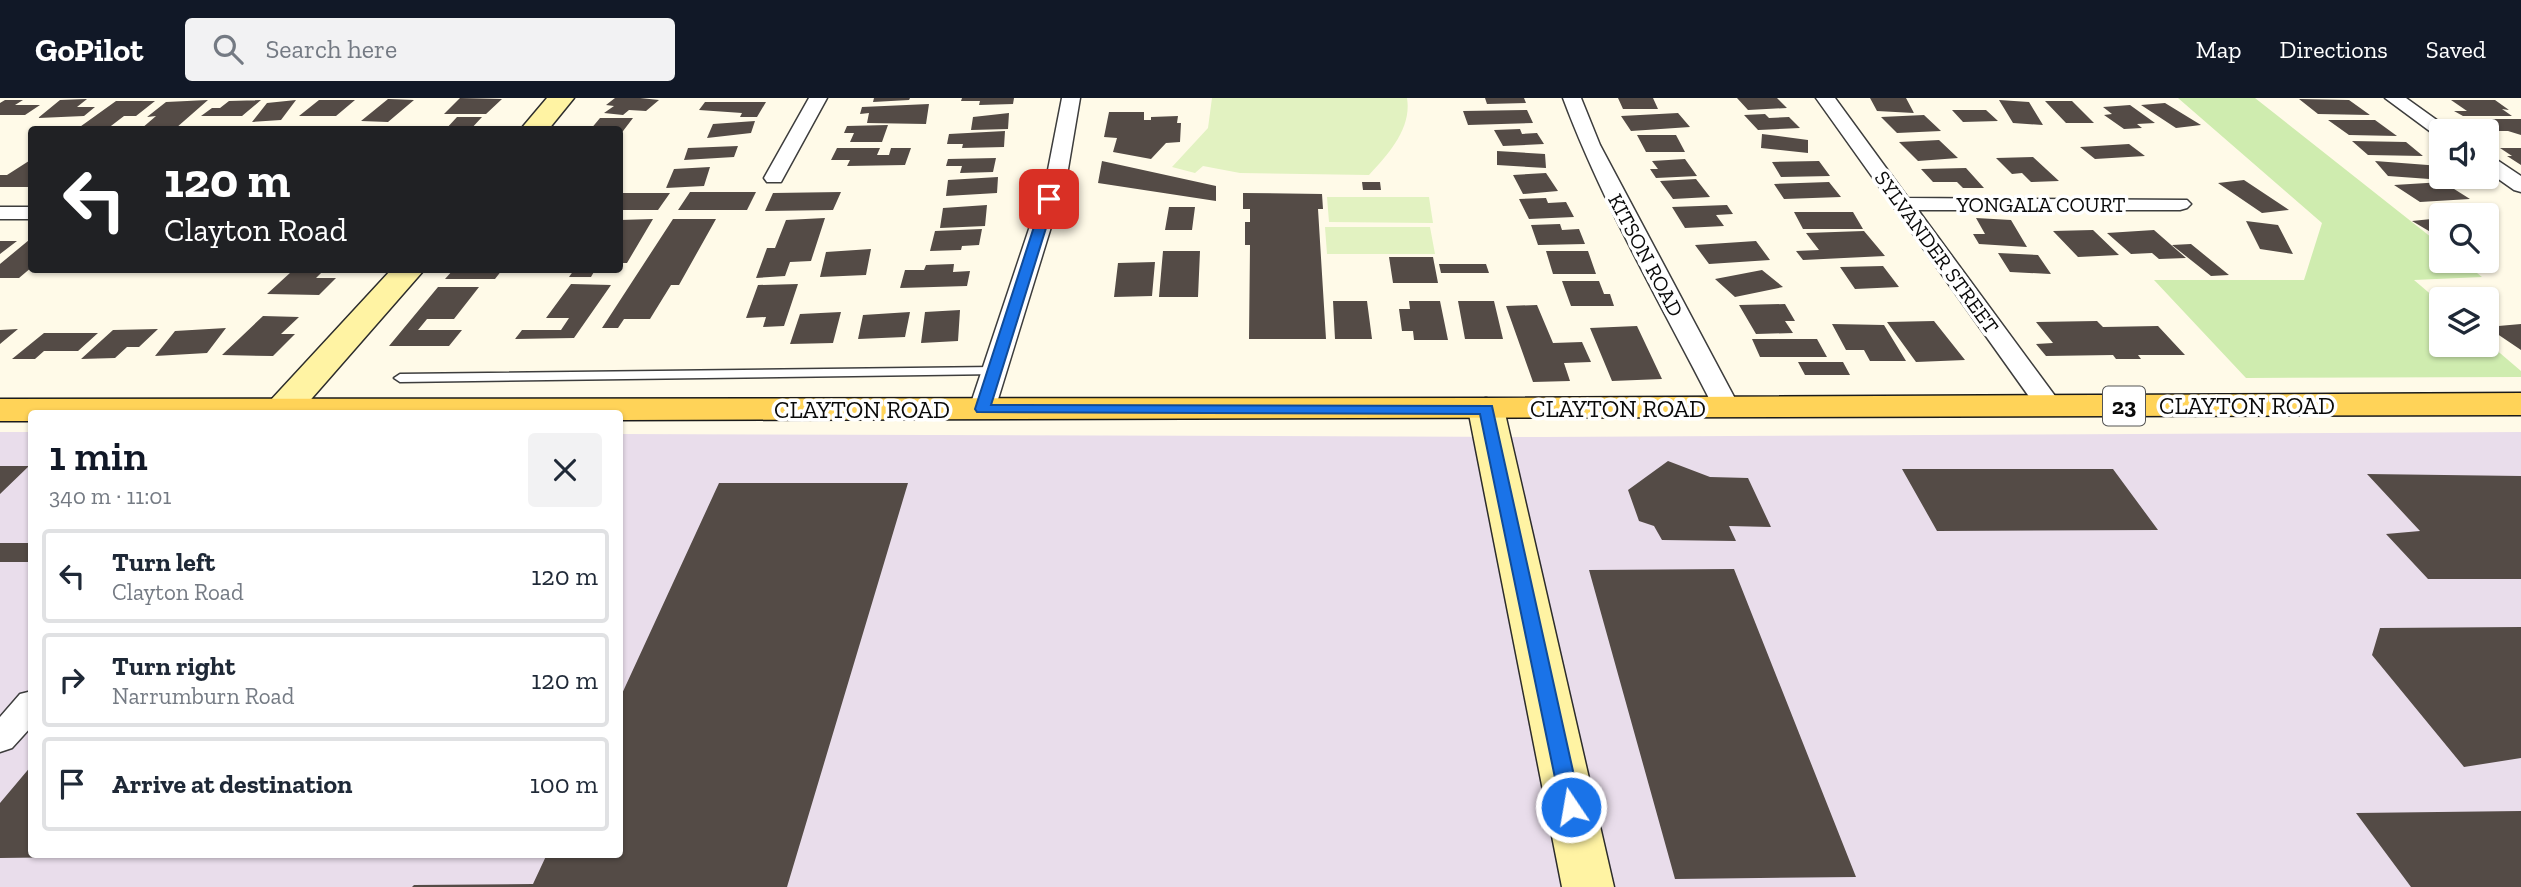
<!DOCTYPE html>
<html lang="en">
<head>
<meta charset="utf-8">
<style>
	:root { --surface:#fff; --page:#f2f2f3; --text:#1f2937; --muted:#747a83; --line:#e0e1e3; --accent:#111827 }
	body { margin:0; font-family:"Zilla Slab",serif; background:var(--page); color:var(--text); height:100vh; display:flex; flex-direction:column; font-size:26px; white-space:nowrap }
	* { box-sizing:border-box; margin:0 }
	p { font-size:23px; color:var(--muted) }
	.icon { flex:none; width:38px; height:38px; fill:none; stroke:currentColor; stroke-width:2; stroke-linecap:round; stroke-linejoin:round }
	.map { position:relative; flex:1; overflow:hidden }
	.sheet { position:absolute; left:28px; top:312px; width:595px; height:448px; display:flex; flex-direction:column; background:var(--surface); border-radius:7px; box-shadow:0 2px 5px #0004 }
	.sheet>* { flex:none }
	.banner { position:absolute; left:28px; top:28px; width:595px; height:147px; border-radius:7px; box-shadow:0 2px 5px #0004; background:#202124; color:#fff; overflow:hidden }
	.fabs { position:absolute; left:2429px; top:21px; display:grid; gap:14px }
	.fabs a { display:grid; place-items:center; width:70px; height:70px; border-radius:7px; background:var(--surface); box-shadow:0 2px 5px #0004; font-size:35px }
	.pin { position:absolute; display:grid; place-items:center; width:60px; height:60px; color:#fff; margin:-30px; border-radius:14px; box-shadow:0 4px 10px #0006 }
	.me { position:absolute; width:77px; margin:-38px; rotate:348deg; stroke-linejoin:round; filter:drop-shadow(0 0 5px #0008) }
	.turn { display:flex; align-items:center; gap:24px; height:147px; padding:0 21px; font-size:32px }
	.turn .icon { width:91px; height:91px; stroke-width:2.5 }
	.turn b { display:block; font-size:49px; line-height:60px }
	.round { display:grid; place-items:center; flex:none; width:74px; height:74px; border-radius:7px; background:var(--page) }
	.summary { display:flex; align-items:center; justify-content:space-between; height:119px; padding:0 21px }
	h1 { font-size:42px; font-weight:600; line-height:52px; color:var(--accent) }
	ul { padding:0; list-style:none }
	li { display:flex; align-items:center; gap:21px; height:94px; margin:0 14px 10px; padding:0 7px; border:4px solid var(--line); border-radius:7px }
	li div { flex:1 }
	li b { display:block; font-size:26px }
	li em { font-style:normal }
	header { display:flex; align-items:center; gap:42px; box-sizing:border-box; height:98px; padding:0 35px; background:var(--accent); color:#fff }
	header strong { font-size:33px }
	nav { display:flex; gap:38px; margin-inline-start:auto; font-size:24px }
	.search { width:490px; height:63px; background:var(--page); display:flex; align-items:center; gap:18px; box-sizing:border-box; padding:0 24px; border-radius:7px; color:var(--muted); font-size:26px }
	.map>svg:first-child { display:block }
	.industrial { fill:#e9ddeb }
	.green { fill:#cfecaf }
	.pitch { fill:#e2f2c1 }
	.building { fill:#544b46 }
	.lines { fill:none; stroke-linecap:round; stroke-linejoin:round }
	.lane-casing { stroke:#3d3d3d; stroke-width:3 }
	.street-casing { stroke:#3d3d3d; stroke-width:3 }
	.secondary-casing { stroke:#2c2c2c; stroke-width:3 }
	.primary-casing { stroke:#1b1b1b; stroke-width:3 }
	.lane { fill:#fff; fill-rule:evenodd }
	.street { fill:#fff; fill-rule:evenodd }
	.secondary { fill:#fff3a3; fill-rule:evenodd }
	.primary { fill:#ffd358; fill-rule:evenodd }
	.route { fill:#1a73e8; stroke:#114b97; stroke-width:2 }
	.labels { text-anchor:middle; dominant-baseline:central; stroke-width:7; stroke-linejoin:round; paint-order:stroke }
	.far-street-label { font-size:21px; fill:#0a0a0a; stroke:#fff }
	.shield { fill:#fff; stroke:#545454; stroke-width:2 }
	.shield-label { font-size:23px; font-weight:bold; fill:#0a0a0a }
	.street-label { font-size:24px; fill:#0a0a0a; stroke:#fff }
</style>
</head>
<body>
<header>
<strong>GoPilot</strong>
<div class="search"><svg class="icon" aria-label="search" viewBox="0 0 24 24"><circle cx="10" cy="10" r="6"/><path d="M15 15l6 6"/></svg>Search here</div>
<nav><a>Map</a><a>Directions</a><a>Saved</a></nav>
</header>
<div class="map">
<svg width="2521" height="789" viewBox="0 0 2521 789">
	<rect width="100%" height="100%" fill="#fffae8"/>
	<path class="industrial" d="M0 334H31L32 756H620V336L1542 339 2521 334V789H0Z"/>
	<path class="green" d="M2178 0H2255L2441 147V163H2462L2482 179 2414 182 2441 205V247H2487V244L2521 273V279L2246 280 2154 182H2304L2322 125Z"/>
	<path class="pitch" d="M1212 0H1407C1412 30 1389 56 1369 77L1240 75 1203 68 1195 75 1172 69 1208 30Z
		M1327 99H1429L1433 125 1329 124Z
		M1325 129H1430L1435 156H1327Z"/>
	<path class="building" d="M460 0 502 1 486 16H444Z
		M615 0H640L659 2 646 13 629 12 623 17 604 15 614 8 606 7Z
		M874 0H910L909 2 873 4Z
		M962 0H1014L1013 6 979 7 980 3H961Z
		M1485 0H1524L1526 5 1487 6Z
		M1618 0H1653L1658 11H1623Z
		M1737 0H1777L1787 10 1748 12Z
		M1870 0H1906L1914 15 1877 13Z
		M87 1 77 9H95L84 18 38 20 60 2Z
		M388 1 414 2 388 24 361 23Z
		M2299 1 2349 2 2370 17 2318 16Z
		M5 2H23L15 7H40L25 17H0V5Z
		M208 2 176 30 141 31 156 18 147 19 166 4Z
		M261 2 242 18H201L212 10H220L229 3Z
		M296 2 281 22 252 24 267 5Z
		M319 2H355L336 18H299Z
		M1999 2 2029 4 2043 27 2013 25Z
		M2451 2H2495L2509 12 2502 11 2512 18H2463L2454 13H2467Z
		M116 3H155L136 18H124L107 31H77Z
		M2045 3H2072L2094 25H2066Z
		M705 4H766L757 19H740L742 15 699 12Z
		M2165 5 2201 27 2176 30 2141 7Z
		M929 6 926 26 867 25 869 15 860 16 862 9Z
		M2130 7 2155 25 2137 26 2142 30 2124 31 2104 17 2112 16 2103 9Z
		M1527 12 1533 25 1468 27 1463 13Z
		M1952 12H1986L1998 23 1963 24Z
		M1109 14H1144V22H1151V19L1178 18 1177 25H1181L1180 44 1166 45 1151 61 1113 54 1117 40 1104 39Z
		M1009 15 1008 31 971 32 973 19Z
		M1678 15 1690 29 1631 33 1621 18Z
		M1765 16 1769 20 1789 19 1800 30 1758 32 1744 17Z
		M1924 17 1941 33 1897 35 1881 19Z
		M457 19H482L470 32H445Z
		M600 20H633L620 37V32H590Z
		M2467 21H2521V37L2508 33H2490Z
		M2328 22H2375L2397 38 2349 37Z
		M755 23 751 35 707 40 713 26Z
		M888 27 882 44H850L854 35H844L847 28Z
		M1520 31 1522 36 1537 35 1544 46 1503 48 1494 32Z
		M1005 33 1004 49 962 50 963 46H947L949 36Z
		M1762 36 1808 42V55L1761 50Z
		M1637 37H1676L1685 54H1646Z
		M1939 42 1958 60 1918 63 1899 44Z
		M2352 43 2406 44 2423 58 2368 57Z
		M2129 46 2145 58 2095 61 2080 49Z
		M738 48 734 59 684 62 688 50Z
		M837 50H880L877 57H889L891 50H911L905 67 847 68 850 62H831Z
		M2500 50H2521V67L2507 58H2512Z
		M1497 53 1545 56 1546 70 1497 67Z
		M2033 59 2059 83 2031 84 2022 75 2012 76 1996 60Z
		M996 60 993 74 960 75 962 68H946L948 61Z
		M32 61V89H0V77H7Z
		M1685 61 1697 78 1656 80 1650 71H1658L1652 63Z
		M1102 63 1216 88V103L1098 85Z
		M1819 63 1830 78 1781 79 1772 64Z
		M2375 63 2441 68V79H2453L2457 83 2388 78Z
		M710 69 704 88 666 90 674 71Z
		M1966 70 1984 90H1963L1957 84H1933L1921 71Z
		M1546 75 1558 93 1523 96 1513 77Z
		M998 79 997 95 946 98 948 82Z
		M1696 81 1710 99 1673 101 1660 83Z
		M2244 82 2289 112 2262 115 2218 85Z
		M1362 84H1380L1381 92H1363Z
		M1829 84 1841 99 1784 101 1774 86Z
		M2443 84 2470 101 2420 104 2394 87Z
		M690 94H756L747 112H678Z
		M841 94 833 112 765 113 773 95Z
		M620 95H670L658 112H620Z
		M1243 95 1322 96 1323 111H1318L1326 241H1249L1250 147H1245V124H1250V111H1243Z
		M1546 100 1548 105 1566 104 1574 119 1529 121 1519 101Z
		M987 107 985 128 940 130 943 110Z
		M1727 107 1733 116 1716 117 1724 128 1685 130 1672 109Z
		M1169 109H1195L1192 132H1165Z
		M1794 114H1853L1863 131H1803Z
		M825 120 811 163 790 164 785 178 756 180 767 150H775L786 122Z
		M1976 120 2011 122 2027 149 1979 146 1973 136H1985Z
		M2441 120V139H2439L2412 123Z
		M653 121 627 165H620V122Z
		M673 121H716L679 187H671L650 221H624L618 230H602Z
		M2246 123 2278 127 2293 156 2260 151Z
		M1560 126 1562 132 1579 131 1585 146 1538 147 1531 127Z
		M982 131 979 147 962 148 961 152 930 153 935 133Z
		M2093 132 2119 157 2078 159 2053 133Z
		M2154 132 2186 160 2159 161 2152 155 2131 156 2107 135Z
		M1864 133 1885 158 1803 162 1796 153 1819 152 1806 135Z
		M29 142H32V169L19 180H0V166Z
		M0 143H17L0 156Z
		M1756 143 1770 162 1709 166 1695 147Z
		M2191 146 2229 177 2211 178 2172 147Z
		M871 151 866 177 820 179 826 154Z
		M1163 153H1200L1198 199H1159Z
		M1546 153H1588L1596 176H1553Z
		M1998 155 2038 157 2051 176 2010 174Z
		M1389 159H1433L1438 185H1393Z
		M1155 164 1152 198 1114 199 1118 165Z
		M954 166 953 174 970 173 967 188 900 190 905 172H924L926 167Z
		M1439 166H1486L1489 175H1441Z
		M1883 168 1899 189 1855 191 1840 169Z
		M453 172H502L495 181H445Z
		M574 172H595L591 179H569Z
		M1762 172 1783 189 1735 199 1715 181Z
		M291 174H322L316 180H336L319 197 267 196Z
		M1562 183H1599L1604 196H1610L1614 208H1571Z
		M571 186 611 187 574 240 515 241 522 232H561L569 220H546Z
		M798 186 784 228 763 229 766 219 746 220 758 187Z
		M438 189H479L454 221H427L418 232H462L449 248H389Z
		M1333 203H1367L1372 241H1335Z
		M1409 203H1440L1448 242H1414L1413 233H1402L1399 211H1410Z
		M1458 203H1494L1503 241H1465Z
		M1785 206 1795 223H1785L1793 235 1756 236 1739 207Z
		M1537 207 1553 245 1582 244 1591 264 1564 265 1570 283 1533 284 1506 208Z
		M960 212 958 243 921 245 925 214Z
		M841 214 833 245 790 246 800 216Z
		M910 214 905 239 858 241 863 217Z
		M263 218 299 219 281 236H295L273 258 222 257Z
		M1934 223 1965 262 1916 264 1887 224Z
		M2097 223 2103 229 2158 228 2185 257H2138L2141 261H2116L2113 257 2046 258 2036 246 2053 245 2036 224Z
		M1832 226 1884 227 1906 263H1870L1864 252H1846Z
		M2521 226V252L2487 229Z
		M1637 228 1662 281 1612 283 1590 230Z
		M226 230 207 255 155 258 175 233Z
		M18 231 0 246V232Z
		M158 231 139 249H127L115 260 81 261 113 232Z
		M44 235H98L78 253H44L35 261H12Z
		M1752 241H1817L1827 259H1760Z
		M1798 264H1843L1850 277H1805Z
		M1668 363 1710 379 1748 380 1771 429 1729 428 1736 443 1662 442 1654 428 1639 423 1628 392Z
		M0 368H29L0 396Z
		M1902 371H2113L2158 432 1937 433Z
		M2367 376 2521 378V481H2428L2386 436 2420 433Z
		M719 385H908L787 789H412L414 787 533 786 547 756H620V600Z
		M0 445H32V464H0Z
		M1734 471 1856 779 1675 781 1589 472Z
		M2521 529V660L2464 669 2372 557 2380 530Z
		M32 667V756H159V758L0 760V705Z
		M2521 713V789H2411L2356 715Z"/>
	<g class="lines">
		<defs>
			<path id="lane" d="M995 269 999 270 1001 273 999 276 400 284 394 280 400 276Z"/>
			<path id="street" d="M809 0H827L781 84H767L764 80Z
				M1062 0H1080L1067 77 995 311 991 317 982 319 973 317 969 311 1047 77Z
				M1563 0H1581L1600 47 1740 310 1736 316 1727 318 1718 316 1714 310C1662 208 1603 107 1563 0Z
				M1816 0H1835L1908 100 2187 102 2191 106 2187 110 2180 112H1918L2058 302 2062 308 2058 314 2049 316 2040 314Z
				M2385 0H2406L2452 33H2441V39L2435 37Z
				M2487 58 2494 60 2521 78V94L2514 92 2487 73Z
				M0 109H32V121H0Z
				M32 593V628L12 650 0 654V619L20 596Z"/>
			<path id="secondary" d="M547 0H574L548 32H520Z
				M391 172H424L299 315H266L264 312 269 304Z
				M1486 300 1499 303 1504 311 1614 789H1562L1468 311 1473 303Z"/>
			<path id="primary" d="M2521 295V317L620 322V315H32V323H0V301L1486 300Z"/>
		</defs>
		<use href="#lane" class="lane-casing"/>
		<use href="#street" class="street-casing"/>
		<use href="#secondary" class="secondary-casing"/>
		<use href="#primary" class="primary-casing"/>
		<use href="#lane" class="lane"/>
		<use href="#street" class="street"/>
		<use href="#secondary" class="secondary"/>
		<use href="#primary" class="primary"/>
	</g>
	<path class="route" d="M1049 98 1055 101 991 307 1492 308 1581 709 1578 715 1571 717 1564 715 1561 709 1480 316 977 314 975 311 1043 101Z"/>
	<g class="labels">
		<g class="far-street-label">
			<text x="2041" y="106">YONGALA COURT</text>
			<text transform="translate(1937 154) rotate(54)">SYLVANDER STREET</text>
			<text transform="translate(1646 157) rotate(62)">KITSON ROAD</text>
		</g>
		<rect class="shield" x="2103" y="288.5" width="42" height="39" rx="5"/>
		<g class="shield-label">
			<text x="2124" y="308">23</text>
		</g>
		<g class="street-label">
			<text x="2247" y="307">CLAYTON ROAD</text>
			<text x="1618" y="310">CLAYTON ROAD</text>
			<text x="862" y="311">CLAYTON ROAD</text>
		</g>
	</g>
</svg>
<div class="fabs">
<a><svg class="icon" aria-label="sound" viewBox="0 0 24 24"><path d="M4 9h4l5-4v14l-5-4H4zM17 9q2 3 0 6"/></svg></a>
<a><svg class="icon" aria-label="search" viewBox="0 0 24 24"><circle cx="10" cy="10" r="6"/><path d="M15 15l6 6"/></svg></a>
<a><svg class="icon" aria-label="layers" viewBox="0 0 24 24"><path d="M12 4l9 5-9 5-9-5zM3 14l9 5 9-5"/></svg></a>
</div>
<div class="pin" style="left:1049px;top:101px;background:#d93025"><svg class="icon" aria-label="arrive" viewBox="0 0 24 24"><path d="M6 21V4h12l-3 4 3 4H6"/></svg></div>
<svg class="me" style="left:1571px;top:709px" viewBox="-20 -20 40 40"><circle r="17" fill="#1a73e8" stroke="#fff" stroke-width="3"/><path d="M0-11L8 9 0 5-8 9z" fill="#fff"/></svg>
<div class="banner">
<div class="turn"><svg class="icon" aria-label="left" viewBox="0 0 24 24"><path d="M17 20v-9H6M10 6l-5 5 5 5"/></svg><div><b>120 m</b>Clayton Road</div></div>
</div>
<section class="sheet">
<div class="summary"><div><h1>1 min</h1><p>340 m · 11:01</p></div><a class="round"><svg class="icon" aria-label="close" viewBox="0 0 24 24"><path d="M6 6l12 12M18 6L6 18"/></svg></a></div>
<ul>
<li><svg class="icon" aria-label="left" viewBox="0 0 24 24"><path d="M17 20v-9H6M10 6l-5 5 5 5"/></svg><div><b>Turn left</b><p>Clayton Road</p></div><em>120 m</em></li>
<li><svg class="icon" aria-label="right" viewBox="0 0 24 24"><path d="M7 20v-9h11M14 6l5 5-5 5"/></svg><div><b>Turn right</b><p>Narrumburn Road</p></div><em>120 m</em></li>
<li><svg class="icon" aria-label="arrive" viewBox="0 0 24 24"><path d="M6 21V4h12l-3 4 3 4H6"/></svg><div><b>Arrive at destination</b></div><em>100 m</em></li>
</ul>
</section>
</div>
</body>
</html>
